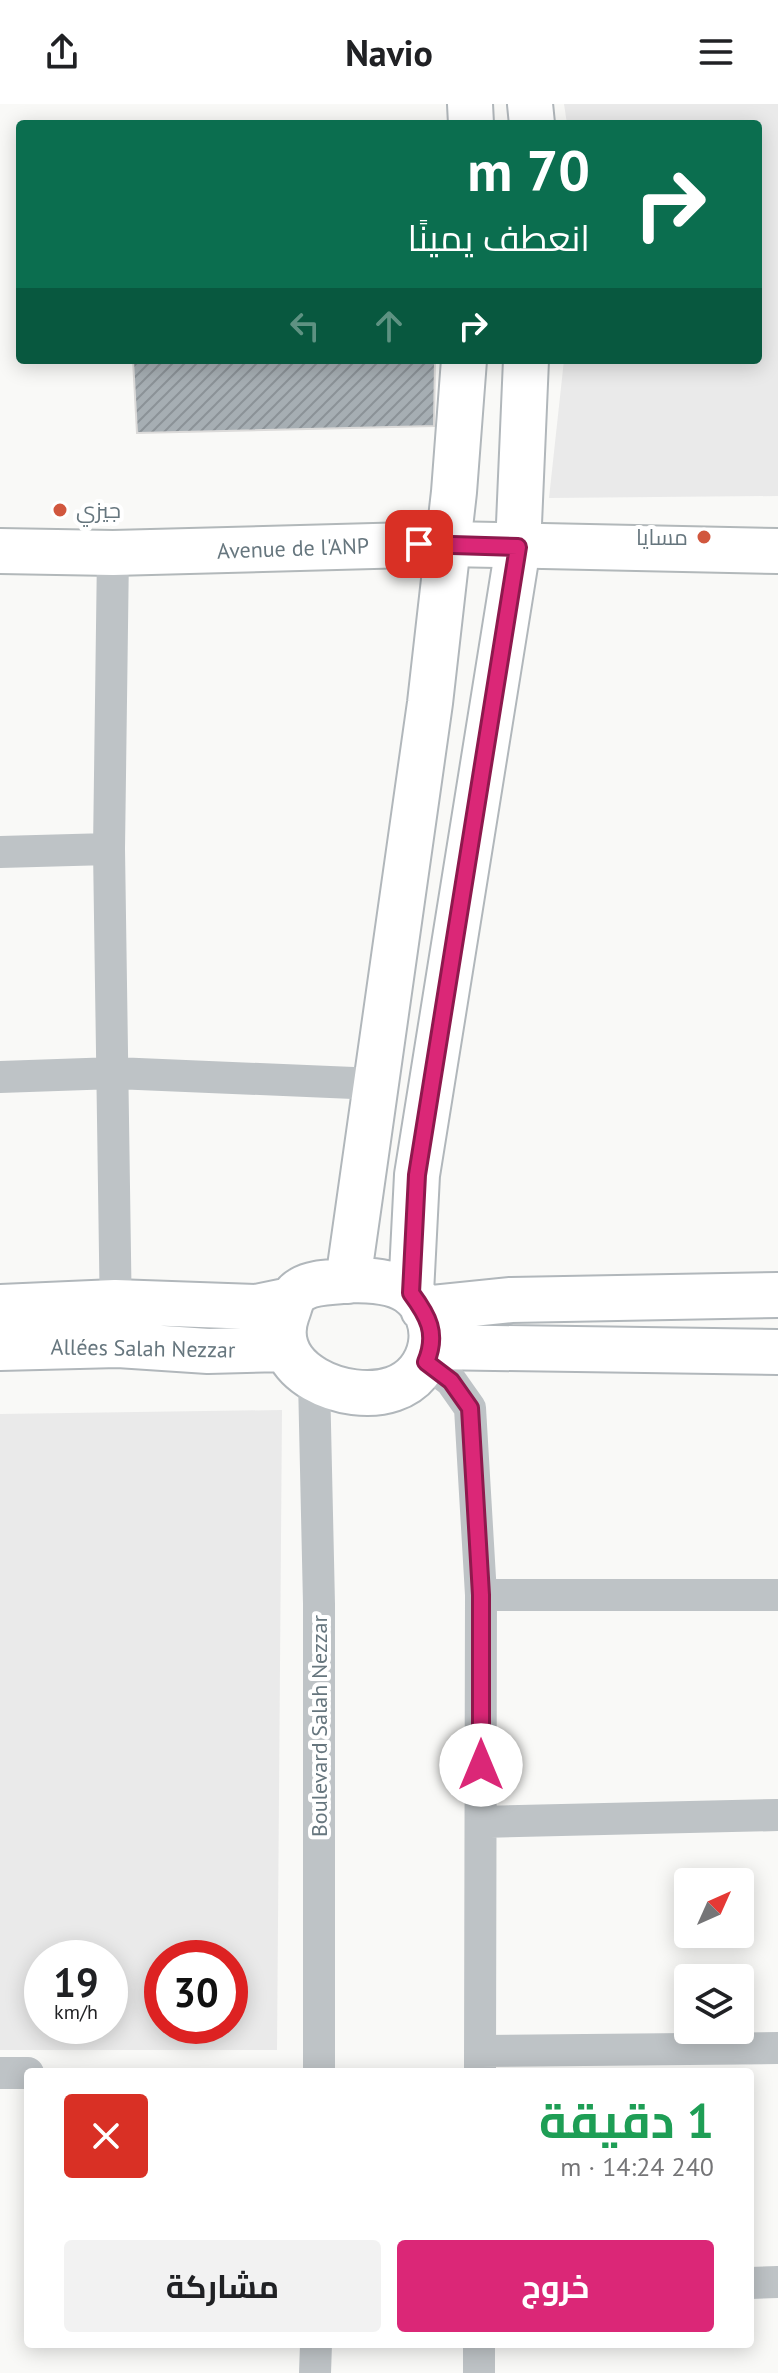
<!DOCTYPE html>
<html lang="ar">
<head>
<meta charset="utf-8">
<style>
	:root { --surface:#fff; --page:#f2f2f2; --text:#202124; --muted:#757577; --accent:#db2777 }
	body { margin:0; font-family:"PT Sans",Cairo,sans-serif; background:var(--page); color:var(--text); direction:rtl; height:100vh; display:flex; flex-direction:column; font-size:30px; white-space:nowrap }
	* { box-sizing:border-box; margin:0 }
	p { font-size:26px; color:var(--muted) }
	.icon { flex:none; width:44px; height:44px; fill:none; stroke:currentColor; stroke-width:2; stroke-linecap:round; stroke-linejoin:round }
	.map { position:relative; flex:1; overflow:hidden; direction:ltr }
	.sheet { position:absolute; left:24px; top:1964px; width:730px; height:280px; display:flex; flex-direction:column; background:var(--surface); border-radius:8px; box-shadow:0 4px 20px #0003; direction:rtl }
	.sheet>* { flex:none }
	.hud { position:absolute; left:16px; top:16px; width:746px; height:244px; border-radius:8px; box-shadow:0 4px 20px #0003; direction:rtl; background:#0b6e4f; color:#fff; overflow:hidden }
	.needle { width:52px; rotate:45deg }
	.fabs { position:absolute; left:674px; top:1764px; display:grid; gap:16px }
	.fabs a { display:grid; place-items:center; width:80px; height:80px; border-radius:8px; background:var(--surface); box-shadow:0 4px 20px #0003; font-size:40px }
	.speed { position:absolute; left:24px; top:1836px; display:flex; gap:16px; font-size:40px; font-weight:700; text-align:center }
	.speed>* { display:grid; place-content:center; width:104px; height:104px; border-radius:50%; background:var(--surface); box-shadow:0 4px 20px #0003; line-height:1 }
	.speed small { font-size:20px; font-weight:400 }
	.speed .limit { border:12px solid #d22; background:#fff; color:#111 }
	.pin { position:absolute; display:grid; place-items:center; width:68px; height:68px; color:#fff; margin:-34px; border-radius:16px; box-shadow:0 4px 12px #0006 }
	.me { position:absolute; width:88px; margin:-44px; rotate:0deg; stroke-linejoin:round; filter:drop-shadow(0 0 6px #0008) }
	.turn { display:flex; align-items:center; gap:28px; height:168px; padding:0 40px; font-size:36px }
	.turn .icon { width:104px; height:104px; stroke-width:2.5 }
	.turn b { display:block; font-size:56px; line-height:68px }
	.lanes { display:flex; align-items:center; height:76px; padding:0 40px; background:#0003; justify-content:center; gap:40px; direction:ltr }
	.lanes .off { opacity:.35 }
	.round { display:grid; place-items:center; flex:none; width:84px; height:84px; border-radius:8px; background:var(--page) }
	.overview { display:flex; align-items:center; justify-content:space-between; height:136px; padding:0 40px }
	h1 { font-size:48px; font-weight:700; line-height:60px; color:#1e9e55 }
	.primary-button { display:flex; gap:16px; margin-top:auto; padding:16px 40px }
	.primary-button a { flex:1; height:92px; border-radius:8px; background:var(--accent); color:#fff; font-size:32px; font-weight:700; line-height:92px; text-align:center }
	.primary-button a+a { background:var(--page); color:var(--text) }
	header { display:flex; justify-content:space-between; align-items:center; height:104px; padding:0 40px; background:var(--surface); font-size:36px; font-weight:700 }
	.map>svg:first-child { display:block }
	.built { fill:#eaeaea; fill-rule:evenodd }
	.building { fill:url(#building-hatch); stroke:#dbdad9; stroke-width:2 }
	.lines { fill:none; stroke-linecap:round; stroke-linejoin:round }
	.secondary-casing { stroke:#b1b7bb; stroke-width:48 }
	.primary-casing { stroke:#b2b8ba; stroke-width:48 }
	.street { stroke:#bec3c6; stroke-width:32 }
	.secondary { stroke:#fff; stroke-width:44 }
	.primary { stroke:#fff; stroke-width:44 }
	.route-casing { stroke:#8e194d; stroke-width:20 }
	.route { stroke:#db2777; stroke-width:14 }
	.poi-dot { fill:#d1573e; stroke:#fff; stroke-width:3 }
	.labels { text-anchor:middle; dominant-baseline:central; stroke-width:8; stroke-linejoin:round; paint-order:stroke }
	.poi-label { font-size:22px; fill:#66767e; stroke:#fff; text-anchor:start }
	.street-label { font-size:22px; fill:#66767e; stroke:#fff }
</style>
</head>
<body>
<header><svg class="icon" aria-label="menu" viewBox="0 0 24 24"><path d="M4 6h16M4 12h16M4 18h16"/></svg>Navio<svg class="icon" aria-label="share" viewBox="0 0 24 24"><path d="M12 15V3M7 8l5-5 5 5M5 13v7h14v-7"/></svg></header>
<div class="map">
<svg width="778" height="2269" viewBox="0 0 778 2269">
	<defs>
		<pattern id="building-hatch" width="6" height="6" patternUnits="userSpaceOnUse" patternTransform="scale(2)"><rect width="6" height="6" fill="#a6aeb3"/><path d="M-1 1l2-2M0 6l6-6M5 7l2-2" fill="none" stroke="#8b9297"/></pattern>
	</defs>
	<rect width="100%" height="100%" fill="#f9f9f7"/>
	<path class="built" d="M564 0H778V392L549 394 564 256H758V20H567Z
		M282 1306 277 1946H0V1310ZM42 1854H110V1922H42ZM162 1854H230V1922H162Z"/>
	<path class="building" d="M133 256H435L434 322 137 329Z"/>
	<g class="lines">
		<defs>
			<path id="secondary" d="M470 0 471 20
				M530 0 532 20
				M350 1176C368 1176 394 1177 409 1188 446 1215 435 1271 393 1285 347 1301 266 1268 287 1210 291 1200 291 1191 302 1185 315 1177 335 1179 350 1176Z
				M348 1177 430 599 454 388 464 256
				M411 1189 417 1071 518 443 526 256
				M0 1203 115 1198 256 1203 290 1196
				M423 1205 511 1196 778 1191
				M431 1243 778 1248
				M0 1244 118 1241 208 1247 285 1245"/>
			<path id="primary" d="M0 447 113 449 447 440 778 447"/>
		</defs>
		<use href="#secondary" class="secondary-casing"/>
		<use href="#primary" class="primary-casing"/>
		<path class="street" d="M113 449 109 745 116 1218
			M0 748 109 745
			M0 973 115 969 377 980
			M426 1258 451 1277 470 1304 481 1491 480 1968
			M314 1276 319 1500V1968
			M481 1491H778
			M481 1718 778 1711
			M480 1947 778 1944
			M0 1969H28
			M750 2179 778 2178
			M315 2269 316 2240
			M479 2269V2240"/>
		<use href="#secondary" class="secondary"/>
		<use href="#primary" class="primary"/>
	</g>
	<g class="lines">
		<defs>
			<path id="route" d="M419 440 518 443 417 1071 411 1189C428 1212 438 1229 426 1258L451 1277 470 1304 481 1491V1661"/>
		</defs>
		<use href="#route" class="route-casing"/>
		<use href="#route" class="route"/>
	</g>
	<g class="poi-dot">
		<circle cx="60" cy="406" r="8"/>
		<circle cx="704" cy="433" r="8"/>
	</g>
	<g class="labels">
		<g class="poi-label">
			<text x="76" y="406">جيزي</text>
			<text x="688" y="433" text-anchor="end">مسايا</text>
		</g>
		<g class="street-label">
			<text transform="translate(293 444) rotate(-2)">Avenue de l'ANP</text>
			<text transform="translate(143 1244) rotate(1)">Allées Salah Nezzar</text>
			<text transform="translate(319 1622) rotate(-90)">Boulevard Salah Nezzar</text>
		</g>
	</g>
</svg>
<div class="fabs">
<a><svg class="needle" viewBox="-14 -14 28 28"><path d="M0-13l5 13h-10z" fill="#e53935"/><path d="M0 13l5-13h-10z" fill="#757577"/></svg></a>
<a><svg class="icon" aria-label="layers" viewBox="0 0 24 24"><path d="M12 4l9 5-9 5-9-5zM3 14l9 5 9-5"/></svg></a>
</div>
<div class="speed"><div>19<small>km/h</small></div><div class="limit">30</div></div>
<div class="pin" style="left:419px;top:440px;background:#d93025"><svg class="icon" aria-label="arrive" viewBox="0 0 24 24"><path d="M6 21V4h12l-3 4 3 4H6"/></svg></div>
<svg class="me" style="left:481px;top:1661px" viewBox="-20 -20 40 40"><circle r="19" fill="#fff"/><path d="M0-13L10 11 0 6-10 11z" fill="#db2777"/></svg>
<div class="hud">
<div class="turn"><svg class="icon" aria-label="right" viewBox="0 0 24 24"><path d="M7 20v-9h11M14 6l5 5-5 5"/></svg><div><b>70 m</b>انعطف يمينًا</div></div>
<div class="lanes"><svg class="icon off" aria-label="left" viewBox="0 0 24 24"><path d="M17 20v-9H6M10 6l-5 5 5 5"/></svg><svg class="icon off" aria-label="ahead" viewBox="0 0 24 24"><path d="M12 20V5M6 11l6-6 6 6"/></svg><svg class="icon" aria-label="right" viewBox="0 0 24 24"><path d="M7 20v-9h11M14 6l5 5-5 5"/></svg></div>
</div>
<section class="sheet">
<div class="overview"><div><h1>1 دقيقة</h1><p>240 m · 14:24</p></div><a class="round" style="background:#d93025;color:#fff"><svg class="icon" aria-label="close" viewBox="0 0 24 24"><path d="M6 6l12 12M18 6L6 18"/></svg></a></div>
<div class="primary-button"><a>خروج</a><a>مشاركة</a></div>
</section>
</div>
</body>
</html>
